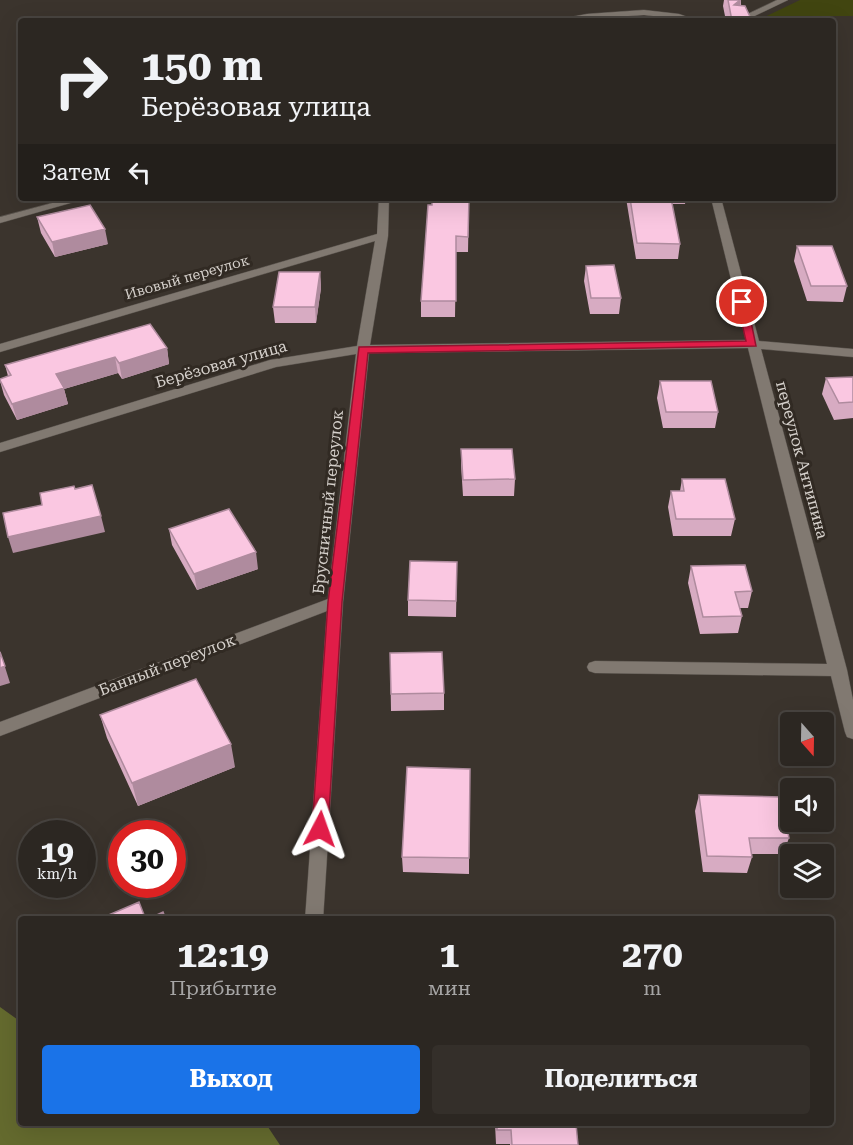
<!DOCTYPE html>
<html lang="ru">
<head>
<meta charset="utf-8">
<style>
	:root { --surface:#2c2722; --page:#342f2a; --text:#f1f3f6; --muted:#a6a5a5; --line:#484440; --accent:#1a73e8 }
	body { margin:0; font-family:"Roboto Serif",serif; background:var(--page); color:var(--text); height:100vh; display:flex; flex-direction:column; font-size:22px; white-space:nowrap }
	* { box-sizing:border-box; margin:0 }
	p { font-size:20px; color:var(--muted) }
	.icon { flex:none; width:33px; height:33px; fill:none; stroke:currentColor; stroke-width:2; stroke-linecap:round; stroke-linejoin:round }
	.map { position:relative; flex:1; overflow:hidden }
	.panel { position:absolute; left:18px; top:916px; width:816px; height:210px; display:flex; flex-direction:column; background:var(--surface); border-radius:6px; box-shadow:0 6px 24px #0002,0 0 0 2px var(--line) }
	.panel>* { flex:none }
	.top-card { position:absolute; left:18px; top:18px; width:818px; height:183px; border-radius:6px; box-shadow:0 6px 24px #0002,0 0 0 2px var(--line); background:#2c2722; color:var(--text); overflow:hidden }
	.needle { width:39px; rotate:160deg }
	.controls { position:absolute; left:780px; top:712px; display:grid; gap:12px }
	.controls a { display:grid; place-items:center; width:54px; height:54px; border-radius:6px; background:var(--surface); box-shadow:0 6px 24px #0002,0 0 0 2px var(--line); font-size:30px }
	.speed { position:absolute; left:18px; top:820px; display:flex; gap:12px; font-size:30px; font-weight:700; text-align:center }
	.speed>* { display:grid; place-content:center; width:78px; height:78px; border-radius:50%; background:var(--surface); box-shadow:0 6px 24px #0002,0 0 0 2px var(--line); line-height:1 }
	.speed small { font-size:15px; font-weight:400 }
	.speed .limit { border:9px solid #d22; background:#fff; color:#111 }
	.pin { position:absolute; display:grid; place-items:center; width:51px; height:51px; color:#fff; margin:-26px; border:3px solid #fff; border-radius:50%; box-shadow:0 2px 6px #0007 }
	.me { position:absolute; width:66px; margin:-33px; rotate:4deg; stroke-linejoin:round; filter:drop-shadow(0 0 4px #0008) }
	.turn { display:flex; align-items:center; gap:21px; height:126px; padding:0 24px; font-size:27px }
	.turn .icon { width:78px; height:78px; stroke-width:2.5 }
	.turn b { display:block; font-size:42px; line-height:51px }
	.then { display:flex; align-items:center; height:57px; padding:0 24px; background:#0003; gap:12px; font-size:22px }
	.eta { display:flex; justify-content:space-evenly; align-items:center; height:102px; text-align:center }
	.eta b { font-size:36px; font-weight:700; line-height:42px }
	.primary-button { display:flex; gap:12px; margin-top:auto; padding:12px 24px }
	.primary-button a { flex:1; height:69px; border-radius:6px; background:var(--accent); color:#fff; font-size:24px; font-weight:700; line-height:69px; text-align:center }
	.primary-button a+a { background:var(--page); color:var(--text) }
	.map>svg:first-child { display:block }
	.green { fill:#414510 }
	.forest { fill:#646a2e }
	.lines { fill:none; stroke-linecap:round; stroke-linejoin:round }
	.minor-casing { stroke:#58524c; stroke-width:1 }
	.minor { fill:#817971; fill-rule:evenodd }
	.wall { fill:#d7abc2 }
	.shaded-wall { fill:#af8b9e }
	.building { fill:#fac7e1; stroke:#af8b9e; stroke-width:1.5 }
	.route { fill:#e11d48; stroke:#92132f; stroke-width:1.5 }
	.labels { text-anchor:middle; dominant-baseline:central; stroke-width:6; stroke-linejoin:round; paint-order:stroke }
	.far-street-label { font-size:14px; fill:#d5d0cb; stroke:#312a23 }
	.street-label { font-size:16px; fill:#d5d0cb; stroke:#312a23 }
</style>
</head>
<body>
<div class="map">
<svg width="853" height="1145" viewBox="0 0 853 1145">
	<rect width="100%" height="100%" fill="#3b342d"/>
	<path class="green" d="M800 0H853V16H772L756 21Z"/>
	<path class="forest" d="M0 1007 21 1022V1124H266L280 1145H0Z"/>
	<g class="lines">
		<defs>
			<path id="minor" d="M777 0H788L744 21H733Z
				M644 10 679 14 699 21 644 15 549 21 587 14Z
				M71 198H88L0 223V217Z
				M379 198H389L388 236 370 345 746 340 711 198H721L759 341 853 349V357L761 349 847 670 853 700V739L847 737 845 732 831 676 595 673 589 671 587 667 589 663 595 661 827 664 748 348 369 353 343 602 323 920H305L327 611 0 736V722L328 599 356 354 276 367 0 452V443L270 360 357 346 375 241 0 352V344L377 234Z"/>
		</defs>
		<use href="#minor" class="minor-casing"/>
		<use href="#minor" class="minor"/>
	</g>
	<path class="wall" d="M724 0H741V5L752 21H726L723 6Z
		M469 198 468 252H456L455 317H421V301L432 205Z
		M626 198H686L685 204H672L680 244 678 259H636Z
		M37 217 108 244 55 257 41 233Z
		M797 246 847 286 843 302 807 301 794 261Z
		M586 266 621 298 619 314H590L584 281Z
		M320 272 321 288 316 323H275L273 307Z
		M167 348 169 364 122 379 118 373 64 389 68 404 17 420 4 395 0 381 8 376 5 365Z
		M853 377V418L834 420 822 394 826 378Z
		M660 381 718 412 715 428H663L657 398Z
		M461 449 515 479 514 496H463L461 465Z
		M682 479 735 519 731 536H673L668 507 671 491H680Z
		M169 529 258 569 197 590 172 545Z
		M457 562 456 617 408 616V600Z
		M691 566 752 591 748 608H740L742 616 738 633 700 634 688 583Z
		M390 653 444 693V710L391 711Z
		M100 715 235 767 138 806 107 738Z
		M699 795 789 838 783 854H752V857L747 873 703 872 695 811Z
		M402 857 469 858V874L403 872Z
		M495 1124H576L578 1145H510V1144H496Z"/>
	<path class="shaded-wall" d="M740 0H741L739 16 734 5Z
		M105 229 108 244 55 257 52 242Z
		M320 272 321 288 316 323 315 307Z
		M167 348 169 364 122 379 119 363Z
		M115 357 118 373 64 389 68 404 17 420 12 404 56 374Z
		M101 516 105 532 13 553 8 537Z
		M256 552 258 569 197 590 194 574Z
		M0 651 10 683 0 686Z
		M231 744 235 767 138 806 132 783Z"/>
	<path class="building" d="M728 0H740L734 5 745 6 752 21H732Z
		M432 198H469L468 237 456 236V301H421L428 205H432Z
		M630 198H671L680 244 637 243Z
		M90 205 105 229 52 242 37 217Z
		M797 246H832L847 286H811Z
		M614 265 621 298H591L586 266Z
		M279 272H320L315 307H273Z
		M150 324 167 348 119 363 115 357 56 374 64 388 12 404 0 380V379L11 375 5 365Z
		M853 377V402L839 403 826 378Z
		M660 381H711L718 412H666Z
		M461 449H512L515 479 463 480Z
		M682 479H725L735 519H676L671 491H684Z
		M92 485 101 516 8 537 3 513 42 505 40 493 74 486 75 489Z
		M229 509 256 552 194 574 169 529Z
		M410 561 457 562 456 601 408 600Z
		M745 565 752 591 735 592 742 616 703 617 691 566Z
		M0 652 5 666 0 668Z
		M442 652 444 693 391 694 390 653Z
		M196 679 231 744 132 783 100 715Z
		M407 767 470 769 469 858 402 857Z
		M699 795 781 797 789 838H749L752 857 707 856Z
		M139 902 146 920H97Z
		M163 912 166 920H146Z
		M497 1124H576L578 1145H512L511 1130H497Z"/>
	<path class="route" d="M742 299 747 302 756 346 368 353 342 602 328 829 326 833H314L312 829 328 602 359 347 746 341 737 302Z"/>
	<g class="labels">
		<g class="far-street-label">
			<text transform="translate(187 277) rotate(-16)">Ивовый переулок</text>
		</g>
		<g class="street-label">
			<text transform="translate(221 364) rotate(-16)">Берёзовая улица</text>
			<text transform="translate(802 460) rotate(75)">переулок Антипина</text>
			<text transform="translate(328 502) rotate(-84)">Брусничный переулок</text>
			<text transform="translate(167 665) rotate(-21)">Банный переулок</text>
		</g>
	</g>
</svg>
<div class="controls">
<a><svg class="needle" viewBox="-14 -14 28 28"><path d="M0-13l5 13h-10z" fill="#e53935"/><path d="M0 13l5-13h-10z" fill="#a6a5a5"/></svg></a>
<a><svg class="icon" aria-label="sound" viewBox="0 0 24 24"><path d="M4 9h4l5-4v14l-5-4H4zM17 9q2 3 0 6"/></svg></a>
<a><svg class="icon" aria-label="layers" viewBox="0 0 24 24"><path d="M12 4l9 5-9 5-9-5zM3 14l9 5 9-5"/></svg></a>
</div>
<div class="speed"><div>19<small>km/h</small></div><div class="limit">30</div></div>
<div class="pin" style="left:742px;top:302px;background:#d93025"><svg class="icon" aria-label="arrive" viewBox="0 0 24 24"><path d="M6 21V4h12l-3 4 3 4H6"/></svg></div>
<svg class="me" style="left:320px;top:829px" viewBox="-20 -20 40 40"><path d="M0-17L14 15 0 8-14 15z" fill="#e11d48" stroke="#fff" stroke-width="4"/></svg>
<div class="top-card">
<div class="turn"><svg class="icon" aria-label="right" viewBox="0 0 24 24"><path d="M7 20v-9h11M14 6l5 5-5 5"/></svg><div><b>150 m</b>Берёзовая улица</div></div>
<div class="then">Затем<svg class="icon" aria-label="left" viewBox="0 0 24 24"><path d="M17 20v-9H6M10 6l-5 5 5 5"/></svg></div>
</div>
<section class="panel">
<div class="eta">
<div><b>12:19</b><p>Прибытие</p></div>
<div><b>1</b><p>мин</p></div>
<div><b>270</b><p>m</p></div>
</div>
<div class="primary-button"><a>Выход</a><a>Поделиться</a></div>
</section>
</div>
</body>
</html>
